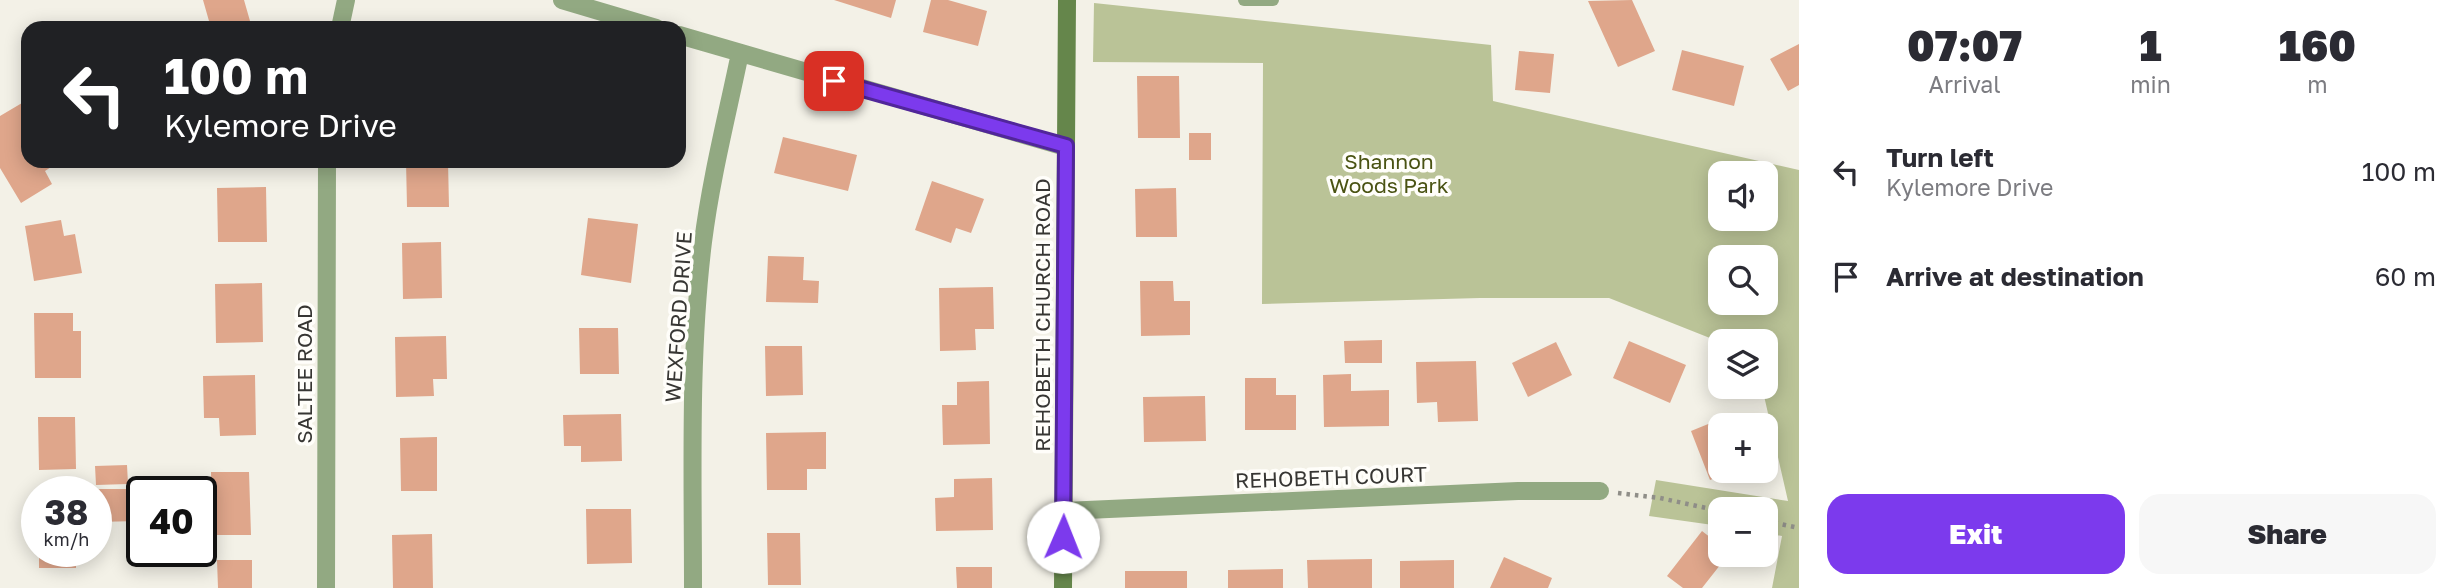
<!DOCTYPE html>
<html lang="en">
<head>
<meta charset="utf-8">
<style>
	:root { --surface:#fff; --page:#f7f7f7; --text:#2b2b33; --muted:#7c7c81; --accent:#7c3aed }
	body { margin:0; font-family:"Golos Text",sans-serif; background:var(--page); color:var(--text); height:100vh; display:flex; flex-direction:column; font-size:26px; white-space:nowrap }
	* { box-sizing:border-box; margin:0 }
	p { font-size:23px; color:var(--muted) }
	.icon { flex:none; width:38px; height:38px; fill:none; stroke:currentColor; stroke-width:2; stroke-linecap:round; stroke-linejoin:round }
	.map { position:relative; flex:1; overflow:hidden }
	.drawer { display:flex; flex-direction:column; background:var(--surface); width:665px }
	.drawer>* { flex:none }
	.guide { position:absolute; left:21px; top:21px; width:665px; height:147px; border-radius:21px; box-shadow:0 4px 18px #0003; background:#202124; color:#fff; overflow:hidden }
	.controls { position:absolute; left:1708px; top:161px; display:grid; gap:14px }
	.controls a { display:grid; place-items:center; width:70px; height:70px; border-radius:14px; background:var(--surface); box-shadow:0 4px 18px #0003; font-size:35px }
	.speed { position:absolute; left:21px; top:476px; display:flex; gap:14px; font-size:35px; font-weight:700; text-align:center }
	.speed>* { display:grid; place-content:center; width:91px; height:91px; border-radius:50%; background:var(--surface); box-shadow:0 4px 18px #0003; line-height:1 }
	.speed small { font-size:18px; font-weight:400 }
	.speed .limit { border:4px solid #111; border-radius:10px; background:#fff; color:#111 }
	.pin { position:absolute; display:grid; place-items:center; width:60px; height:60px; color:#fff; margin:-30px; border-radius:14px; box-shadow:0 4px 10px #0006 }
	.me { position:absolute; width:77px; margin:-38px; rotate:1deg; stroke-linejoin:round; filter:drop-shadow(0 0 5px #0008) }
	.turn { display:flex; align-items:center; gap:24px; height:147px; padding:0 28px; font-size:32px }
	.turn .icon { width:91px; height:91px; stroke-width:2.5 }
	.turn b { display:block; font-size:49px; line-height:60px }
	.eta { display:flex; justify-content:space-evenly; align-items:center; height:119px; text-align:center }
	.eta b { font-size:42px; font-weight:800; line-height:49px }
	.action { display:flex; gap:14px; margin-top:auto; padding:14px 28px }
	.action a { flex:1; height:80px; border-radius:21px; background:var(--accent); color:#fff; font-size:28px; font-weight:800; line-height:80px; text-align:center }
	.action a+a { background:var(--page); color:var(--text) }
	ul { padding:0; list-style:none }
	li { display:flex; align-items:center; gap:21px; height:105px; padding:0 28px }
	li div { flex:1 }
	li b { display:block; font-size:26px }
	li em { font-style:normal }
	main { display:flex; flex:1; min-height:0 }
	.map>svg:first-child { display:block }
	.green { fill:#bac397; fill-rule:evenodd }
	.building { fill:#dfa68b }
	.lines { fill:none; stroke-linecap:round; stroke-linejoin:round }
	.path { stroke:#8f8e88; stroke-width:4.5; stroke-dasharray:3.5 5; stroke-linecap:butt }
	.lane { stroke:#92a982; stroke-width:12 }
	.street { stroke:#92a982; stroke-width:18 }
	.secondary { stroke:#65864b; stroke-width:18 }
	.route-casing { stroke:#51269a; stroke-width:18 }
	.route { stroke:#7c3aed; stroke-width:12 }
	.labels { text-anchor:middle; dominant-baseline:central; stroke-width:7; stroke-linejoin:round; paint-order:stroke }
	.park-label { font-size:21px; fill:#4a5313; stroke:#fffefa }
	.street-label { font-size:21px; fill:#373633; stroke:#fffefa }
</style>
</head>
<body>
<main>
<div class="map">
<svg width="1799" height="588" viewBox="0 0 1799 588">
	<rect width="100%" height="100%" fill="#f3f1e7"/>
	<path class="green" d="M1094 3 1491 45 1493 101 1799 170V588H1772L1782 536 1766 533V509H1720V526L1649 516 1656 480 1788 501 1762 387H1766V341L1720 342 1609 298H1480L1262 304 1263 63 1093 62ZM1720 173H1766V219H1720ZM1720 257H1766V303H1720Z"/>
	<path class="building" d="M203 0H244L252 28H211Z
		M834 0H896L891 18Z
		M931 0H948L987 11 978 46 923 32Z
		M1632 0 1655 51 1618 67 1588 1Z
		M1799 44V85L1788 91 1770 59Z
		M1682 50 1744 66 1734 106 1672 90Z
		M1519 51 1554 54 1550 93 1515 90Z
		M1137 76H1179L1180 138H1138Z
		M22 103 28 113V161H60L45 171 52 184 21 203 0 168V116Z
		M1189 133H1211V160H1189Z
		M783 137 857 155 848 191 774 173Z
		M406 161H448L449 207H407Z
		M932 181 984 199 971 233 956 228 951 243 915 230Z
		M266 187 267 242H218L217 188Z
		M1176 188 1177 237H1136L1135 189Z
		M588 218 638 224 631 283 581 275Z
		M61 220 64 236 75 234 82 273 34 281 25 226Z
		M441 242 442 298 403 299 402 243Z
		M768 256 804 257 803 280 819 281 818 303 766 302Z
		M1140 281H1173L1174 301H1190V335L1141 336Z
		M262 283 263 342 216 343 215 284Z
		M993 287 994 329H975L976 350 940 351 939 288Z
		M34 313H73V331H81V378H35Z
		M579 328H618L619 374H580Z
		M446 336 447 379H433L434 396 396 397 395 337Z
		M1382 340V363H1345L1344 341Z
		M1629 341 1686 365 1670 403 1613 378Z
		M1556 342 1572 375 1528 397 1512 363Z
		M765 346H802L803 395 766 396Z
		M1476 361 1478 421 1438 422 1437 402 1417 403 1416 362Z
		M1351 374V391L1389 390V426L1324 427 1323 375Z
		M255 375 256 435 220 436 219 418H204L203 376Z
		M1245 378H1276V395H1296V430H1245Z
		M989 381 990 444 943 445 942 405H957V382Z
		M1205 396 1206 441 1144 442 1143 397Z
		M621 414 622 461 581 462V446H564L563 415Z
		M38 417H75L76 469 39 470Z
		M1723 418 1725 425H1720V471H1732L1710 480 1691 431Z
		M826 432V469H807V490H767L766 433Z
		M437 437V491H401L400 438Z
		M127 465 128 484 96 485 95 466Z
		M211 472H249L251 535H212Z
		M992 478 993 530 936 531 935 498 954 497V479Z
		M93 489H138L139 521 96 522V492H93Z
		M586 509H631L632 563 587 564Z
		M1702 531 1720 545V555H1728L1702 588H1683L1667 576Z
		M767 533H800L801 585H768Z
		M432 534 433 588H393L392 535Z
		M39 551H76V568H39Z
		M1504 557 1552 578 1548 588H1490Z
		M1372 559V588H1308L1307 560Z
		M217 560H252V588H218Z
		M1454 560V588H1400V561Z
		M956 567H992V588H957Z
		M1283 569V588H1228V570Z
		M1125 571H1187V588H1125Z"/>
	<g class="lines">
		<path class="path" d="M1618 493 1660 498 1720 511
			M1766 521 1799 528"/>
		<path class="lane" d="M1244 0H1273"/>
		<path class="street" d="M562 0 656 28
			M340 28 346 0
			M679 35 1066 147
			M1064 511 1518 491H1600
			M326 588 327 161
			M693 588C693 473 689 356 703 242 711 178 727 116 740 53"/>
		<path class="secondary" d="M1063 588 1067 0"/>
	</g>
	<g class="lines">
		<defs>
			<path id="route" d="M834 81 1066 146 1063 537"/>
		</defs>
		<use href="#route" class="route-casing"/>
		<use href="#route" class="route"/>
	</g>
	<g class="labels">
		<g class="park-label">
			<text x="1389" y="161">Shannon<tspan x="1389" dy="24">Woods Park</tspan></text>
		</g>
		<g class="street-label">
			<text transform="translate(1042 315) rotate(-90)">REHOBETH CHURCH ROAD</text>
			<text transform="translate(678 317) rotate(-86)">WEXFORD DRIVE</text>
			<text transform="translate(304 374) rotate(-90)">SALTEE ROAD</text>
			<text transform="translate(1331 477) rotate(-2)">REHOBETH COURT</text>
		</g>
	</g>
</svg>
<div class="controls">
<a><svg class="icon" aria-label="sound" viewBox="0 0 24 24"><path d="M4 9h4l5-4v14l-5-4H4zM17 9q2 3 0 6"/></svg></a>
<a><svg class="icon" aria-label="search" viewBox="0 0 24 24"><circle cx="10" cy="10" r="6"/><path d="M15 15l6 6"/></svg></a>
<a><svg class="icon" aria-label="layers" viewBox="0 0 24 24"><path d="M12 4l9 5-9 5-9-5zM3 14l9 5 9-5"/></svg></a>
<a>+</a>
<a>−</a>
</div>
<div class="speed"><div>38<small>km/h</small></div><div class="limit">40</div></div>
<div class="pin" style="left:834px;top:81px;background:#d93025"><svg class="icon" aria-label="arrive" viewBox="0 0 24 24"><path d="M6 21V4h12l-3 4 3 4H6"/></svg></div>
<svg class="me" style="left:1063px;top:537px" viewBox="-20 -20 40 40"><circle r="19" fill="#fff"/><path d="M0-13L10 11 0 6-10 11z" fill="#7c3aed"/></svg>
<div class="guide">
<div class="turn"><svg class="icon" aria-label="left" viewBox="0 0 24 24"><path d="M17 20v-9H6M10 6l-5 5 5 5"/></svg><div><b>100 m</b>Kylemore Drive</div></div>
</div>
</div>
<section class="drawer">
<div class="eta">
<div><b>07:07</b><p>Arrival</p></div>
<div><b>1</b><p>min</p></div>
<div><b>160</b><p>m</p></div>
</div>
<ul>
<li><svg class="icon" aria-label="left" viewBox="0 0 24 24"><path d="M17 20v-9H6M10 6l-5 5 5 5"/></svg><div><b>Turn left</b><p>Kylemore Drive</p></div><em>100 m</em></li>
<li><svg class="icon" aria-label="arrive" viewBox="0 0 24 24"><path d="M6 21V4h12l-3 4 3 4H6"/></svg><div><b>Arrive at destination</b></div><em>60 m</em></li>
</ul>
<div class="action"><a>Exit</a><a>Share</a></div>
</section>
</main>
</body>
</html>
